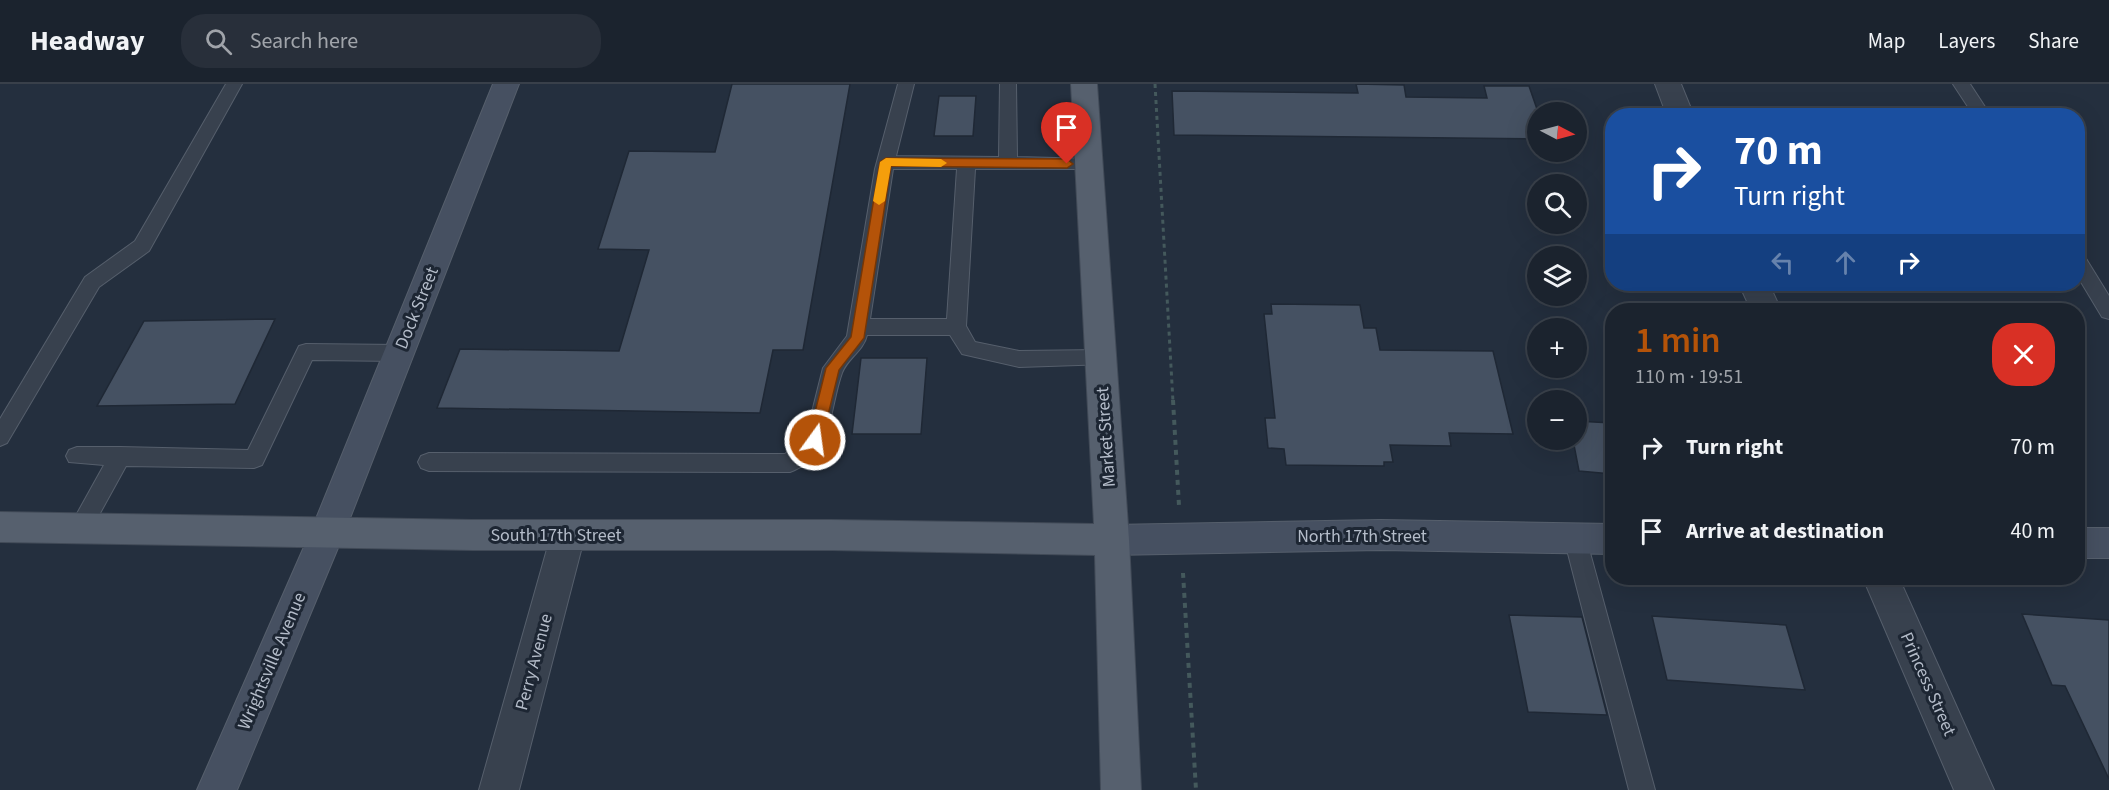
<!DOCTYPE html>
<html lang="en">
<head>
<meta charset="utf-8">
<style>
	:root { --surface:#1b232e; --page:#282f3a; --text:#f1f3f6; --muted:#a0a4aa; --line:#39404a; --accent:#b45309 }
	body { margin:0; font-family:"Source Sans 3",sans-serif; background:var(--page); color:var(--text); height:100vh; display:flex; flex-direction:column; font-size:22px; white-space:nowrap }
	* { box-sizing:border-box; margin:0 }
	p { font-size:20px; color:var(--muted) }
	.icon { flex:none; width:33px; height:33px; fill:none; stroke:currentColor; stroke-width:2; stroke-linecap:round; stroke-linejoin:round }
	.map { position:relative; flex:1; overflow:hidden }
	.panel { position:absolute; left:1605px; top:219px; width:480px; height:282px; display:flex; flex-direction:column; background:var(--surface); border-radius:24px; box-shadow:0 6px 24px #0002,0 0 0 2px var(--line) }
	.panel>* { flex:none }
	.guide { position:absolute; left:1605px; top:24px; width:480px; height:183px; border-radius:24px; box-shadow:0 6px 24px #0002,0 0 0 2px var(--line); background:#1a4fa0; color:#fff; overflow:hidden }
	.needle { width:39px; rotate:96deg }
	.controls { position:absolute; left:1527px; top:18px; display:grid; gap:12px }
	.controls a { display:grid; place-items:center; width:60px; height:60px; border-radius:50%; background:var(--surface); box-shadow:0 6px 24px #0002,0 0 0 2px var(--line); font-size:30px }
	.pin { position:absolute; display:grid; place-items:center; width:51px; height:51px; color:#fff; margin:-62px -26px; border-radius:50% 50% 50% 0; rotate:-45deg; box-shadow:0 0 6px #0007 }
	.pin .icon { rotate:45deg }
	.me { position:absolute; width:66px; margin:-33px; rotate:14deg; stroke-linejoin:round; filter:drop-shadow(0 0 4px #0008) }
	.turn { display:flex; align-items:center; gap:21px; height:126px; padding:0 30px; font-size:27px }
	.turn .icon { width:78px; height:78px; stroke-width:2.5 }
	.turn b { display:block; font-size:42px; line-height:51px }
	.lanes { display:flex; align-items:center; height:57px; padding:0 30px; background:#0003; justify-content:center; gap:30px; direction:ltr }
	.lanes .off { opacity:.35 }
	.round { display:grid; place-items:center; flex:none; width:63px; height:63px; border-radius:24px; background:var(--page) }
	.head { display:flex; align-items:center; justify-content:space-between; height:102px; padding:0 30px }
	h1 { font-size:36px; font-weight:600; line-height:45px; color:var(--accent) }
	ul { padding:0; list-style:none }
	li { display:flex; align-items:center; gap:18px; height:84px; padding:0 30px }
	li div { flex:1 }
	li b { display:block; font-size:22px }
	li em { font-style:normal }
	header { display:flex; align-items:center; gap:36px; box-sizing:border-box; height:84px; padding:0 30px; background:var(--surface); border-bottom:2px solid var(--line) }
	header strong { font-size:28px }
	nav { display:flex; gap:33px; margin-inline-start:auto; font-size:21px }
	.search { width:420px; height:54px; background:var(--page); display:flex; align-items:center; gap:15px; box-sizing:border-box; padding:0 21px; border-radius:24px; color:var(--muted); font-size:22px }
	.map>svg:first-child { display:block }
	.building { fill:#455162; stroke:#1f2835; stroke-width:1.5 }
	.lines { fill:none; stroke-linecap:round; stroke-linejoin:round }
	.lane-casing { stroke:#565f6c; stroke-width:2 }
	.street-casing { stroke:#565f6c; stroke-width:2 }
	.secondary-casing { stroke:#565f6c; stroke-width:2 }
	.primary-casing { stroke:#414a57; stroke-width:2 }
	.path-far1 { stroke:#44595c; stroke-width:3; stroke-dasharray:4 4; stroke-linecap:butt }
	.path { stroke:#44595c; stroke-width:4; stroke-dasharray:5 5; stroke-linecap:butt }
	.lane { fill:#38414e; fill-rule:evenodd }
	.street { fill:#38414e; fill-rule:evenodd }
	.secondary { fill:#465061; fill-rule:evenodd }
	.primary { fill:#56606e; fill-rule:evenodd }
	.route { fill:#b45309; stroke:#753606; stroke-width:1.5 }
	.slow { fill:#f59e0b }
	.labels { text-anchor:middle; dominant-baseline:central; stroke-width:6; stroke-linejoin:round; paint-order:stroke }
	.street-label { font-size:18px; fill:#b4bcc9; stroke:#1d2633 }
</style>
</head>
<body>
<header>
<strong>Headway</strong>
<div class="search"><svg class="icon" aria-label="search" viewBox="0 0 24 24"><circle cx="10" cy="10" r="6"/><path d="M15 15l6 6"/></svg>Search here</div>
<nav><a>Map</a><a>Layers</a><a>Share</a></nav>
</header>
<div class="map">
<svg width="2109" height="706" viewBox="0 0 2109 706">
	<rect width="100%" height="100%" fill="#242f3e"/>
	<path class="building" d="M732 0H850L803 266H773L760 329 437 324 460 265 619 267 649 166 598 165 629 67 715 68Z
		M1356 0 1404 1 1406 13 1487 14 1484 2H1529L1538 28V55L1174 51 1172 7 1358 9Z
		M939 12H976L973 52H934Z
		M1271 220 1360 221 1364 244H1376L1380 266 1493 267 1513 350 1449 349 1451 362 1390 361 1393 378H1384V382L1286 381 1284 365 1268 364 1265 334H1275L1264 230H1272Z
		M275 235 235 320 97 322 144 237Z
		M861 274H927L921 350H852Z
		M1576 337 1612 339V390L1579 387 1573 356H1576Z
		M2022 530 2109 536V695L2065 602 2052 601Z
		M1509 531 1582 533 1607 631 1528 628Z
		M1652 532 1786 541 1805 606 1667 596Z"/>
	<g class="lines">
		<defs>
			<path id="lane" d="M226 0H242L149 167 99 203 7 359 0 362V335L85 193 135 157Z
				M898 0H914L896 72 999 73 1000 0H1016L1017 73 1095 75 1098 79 1089 85H975L966 242 975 258 1019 267 1101 266 1108 268 1111 274 1108 280 1019 283 962 270 950 251H867C864 266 847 275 842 289 829 325 833 373 790 388L429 387 421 384 418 378 421 372 429 369 785 370 806 352 823 284 847 252 875 85ZM893 85H957L947 235H870Z
				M1953 0H1970L1991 32H1974Z
				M2078 171 2085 173 2109 212V235L2102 233 2078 193Z
				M306 260 399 261 406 263 409 269 406 275 399 277 312 276 262 381 254 384 126 382 88 451 80 454 72 451 69 444 104 381 69 378 66 372 69 366 77 363H120L248 366 299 262Z
				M1575 444 1583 447 1586 454 1655 706H1629L1564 454 1567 447Z"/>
			<path id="street" d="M1655 0H1681L1694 32H1667Z
				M1739 200H1769L1781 226H1751Z
				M568 436 580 440 585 451 519 706H479L551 451 556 440Z
				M1863 494H1899L1994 706H1954Z"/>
			<path id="secondary" d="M493 0H519L345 447 237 706H197L311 447Z
				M1381 436 1612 440V470L1381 466 1112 471 1100 467 1095 456 1100 445 1112 441Z
				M2078 444H2109V474H2078Z"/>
			<path id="primary" d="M1071 0H1097L1129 456 1141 706H1101L1095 471 832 466H472L0 458V428L472 436H832L1094 440Z"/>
		</defs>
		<use href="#lane" class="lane-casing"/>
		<use href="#street" class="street-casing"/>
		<use href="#secondary" class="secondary-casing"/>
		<use href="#primary" class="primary-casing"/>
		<path class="path-far1" d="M1155 0 1173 318"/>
		<path class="path" d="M1173 316 1179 422
			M1183 489 1196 706"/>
		<use href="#lane" class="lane"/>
		<use href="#street" class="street"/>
		<use href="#secondary" class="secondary"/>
		<use href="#primary" class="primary"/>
	</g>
	<path class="route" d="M886 74 1067 75 1073 80 1067 84 891 82 864 254 839 286 822 356 815 361 808 356 826 284 851 253 880 78Z"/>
	<path class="slow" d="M886 74 941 75 947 79 941 83 891 82 885 117 879 121 873 117 880 78Z"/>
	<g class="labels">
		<g class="street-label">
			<text transform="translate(417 224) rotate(-68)">Dock Street</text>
			<text transform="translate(1106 353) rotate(-94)">Market Street</text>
			<text x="556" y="451">South 17th Street</text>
			<text x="1362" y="452">North 17th Street</text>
			<text transform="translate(272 577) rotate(-67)">Wrightsville Avenue</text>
			<text transform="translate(534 578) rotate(-75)">Perry Avenue</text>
			<text transform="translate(1928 600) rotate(66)">Princess Street</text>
		</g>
	</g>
</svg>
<div class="controls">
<a><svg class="needle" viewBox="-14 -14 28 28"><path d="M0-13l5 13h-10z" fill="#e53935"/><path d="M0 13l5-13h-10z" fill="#a0a4aa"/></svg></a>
<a><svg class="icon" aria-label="search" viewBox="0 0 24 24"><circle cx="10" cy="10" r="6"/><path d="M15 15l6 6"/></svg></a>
<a><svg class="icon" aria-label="layers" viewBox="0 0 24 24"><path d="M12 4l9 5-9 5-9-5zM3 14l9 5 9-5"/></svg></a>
<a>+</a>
<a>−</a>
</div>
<div class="pin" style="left:1067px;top:80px;background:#d93025"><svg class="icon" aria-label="arrive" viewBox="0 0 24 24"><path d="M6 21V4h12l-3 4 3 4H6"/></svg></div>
<svg class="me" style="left:815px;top:356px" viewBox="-20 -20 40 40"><circle r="17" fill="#b45309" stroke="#fff" stroke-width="3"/><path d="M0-11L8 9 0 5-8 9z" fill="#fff"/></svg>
<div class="guide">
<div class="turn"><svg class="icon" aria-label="right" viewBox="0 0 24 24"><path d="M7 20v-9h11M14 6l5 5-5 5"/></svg><div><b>70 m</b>Turn right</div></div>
<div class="lanes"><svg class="icon off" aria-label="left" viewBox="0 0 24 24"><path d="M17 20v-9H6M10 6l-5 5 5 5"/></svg><svg class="icon off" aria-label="ahead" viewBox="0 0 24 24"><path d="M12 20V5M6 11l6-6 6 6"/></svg><svg class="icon" aria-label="right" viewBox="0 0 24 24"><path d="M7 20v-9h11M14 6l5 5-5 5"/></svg></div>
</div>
<section class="panel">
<div class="head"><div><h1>1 min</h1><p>110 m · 19:51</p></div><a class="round" style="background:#d93025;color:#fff"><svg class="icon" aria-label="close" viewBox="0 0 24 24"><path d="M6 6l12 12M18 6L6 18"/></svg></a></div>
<ul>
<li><svg class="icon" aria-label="right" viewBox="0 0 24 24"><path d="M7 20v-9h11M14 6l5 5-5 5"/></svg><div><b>Turn right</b></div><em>70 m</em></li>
<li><svg class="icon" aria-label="arrive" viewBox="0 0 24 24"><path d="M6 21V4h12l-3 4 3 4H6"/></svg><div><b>Arrive at destination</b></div><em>40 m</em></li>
</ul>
</section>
</div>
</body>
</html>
